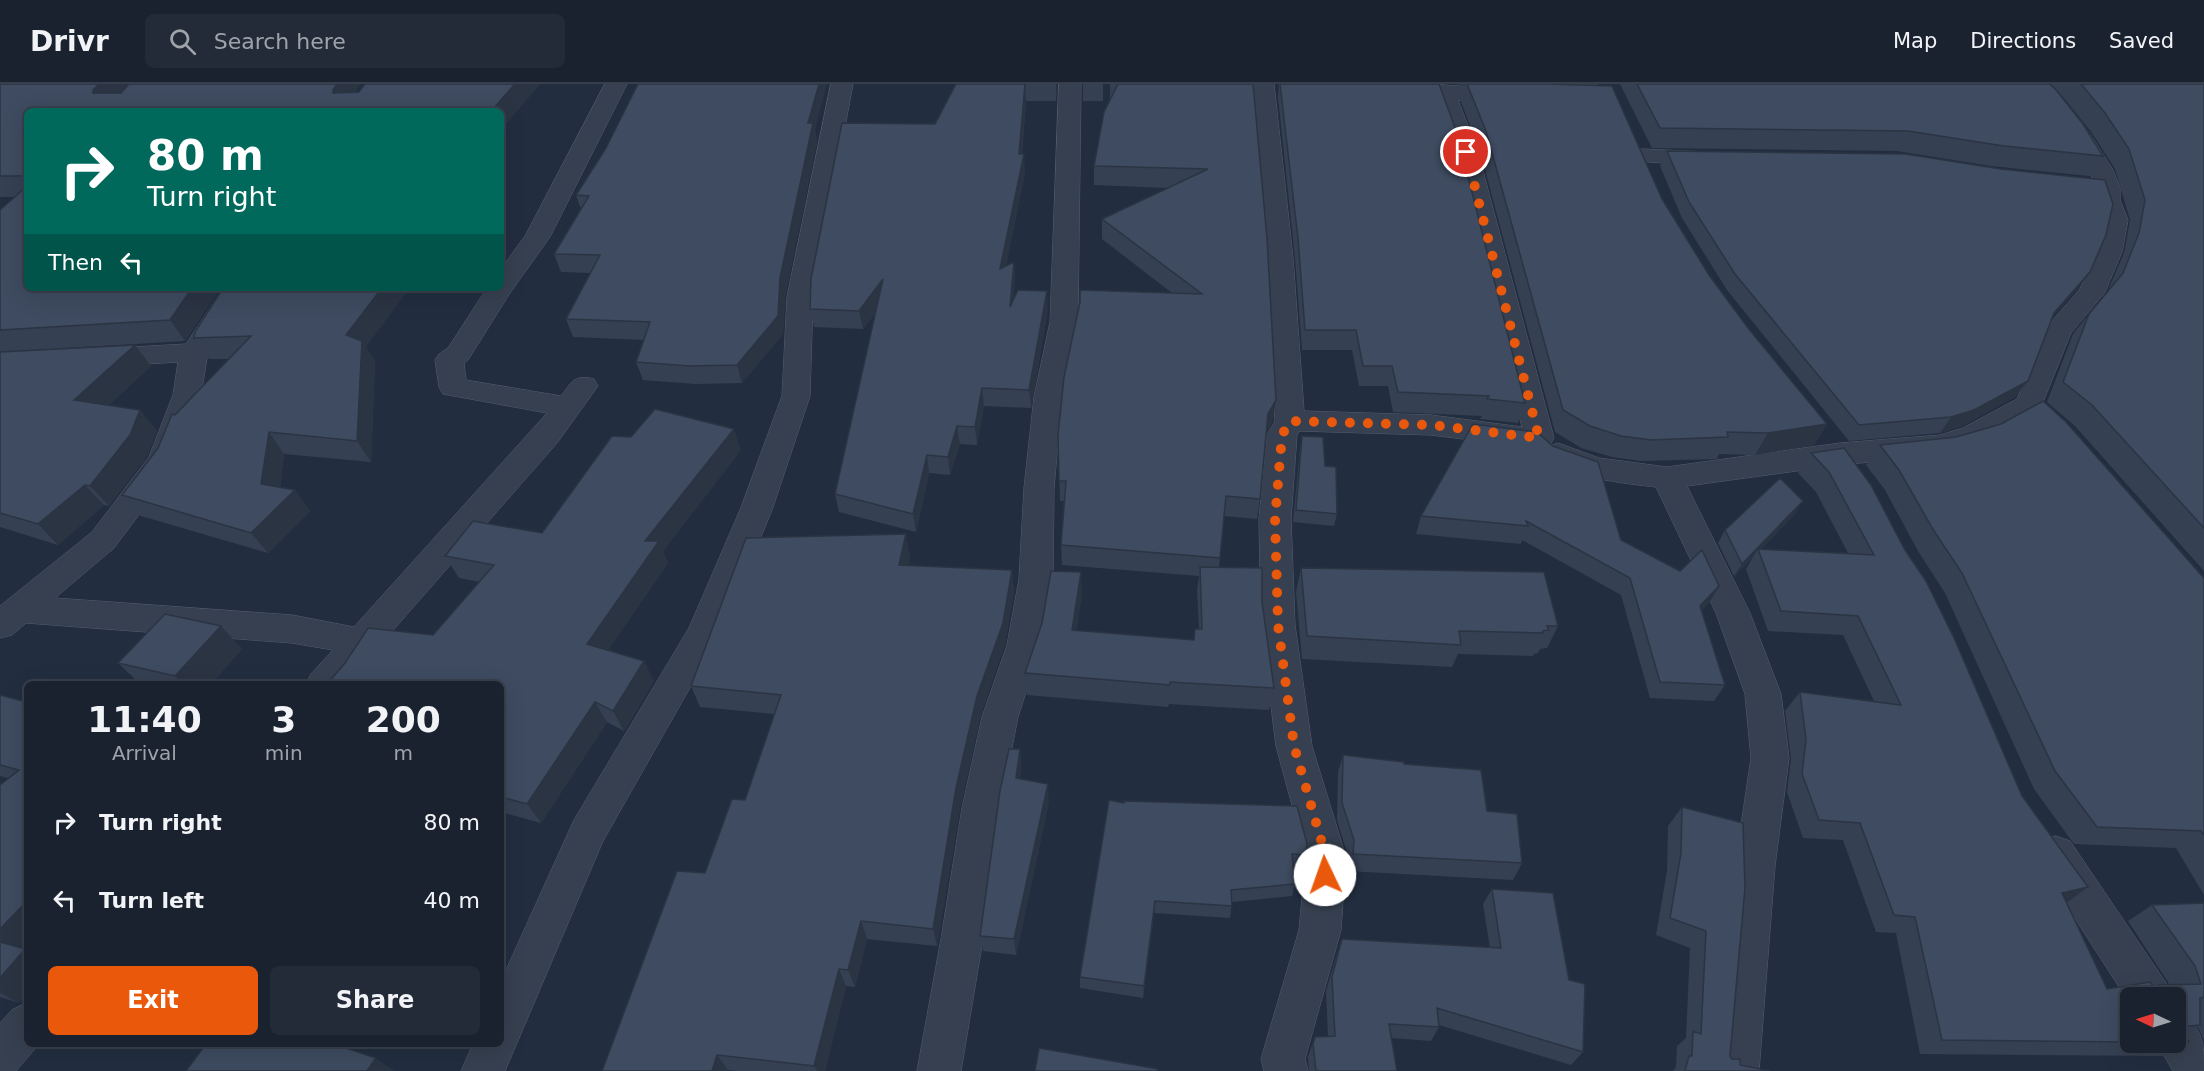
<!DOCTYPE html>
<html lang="en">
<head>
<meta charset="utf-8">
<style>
	:root { --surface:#1a2230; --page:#232a38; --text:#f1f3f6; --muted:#9fa4ab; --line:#383f4c; --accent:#ea580c }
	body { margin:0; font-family:"DejaVu Sans",sans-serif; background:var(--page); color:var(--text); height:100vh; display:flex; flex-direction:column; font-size:22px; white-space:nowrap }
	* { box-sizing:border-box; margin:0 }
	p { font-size:20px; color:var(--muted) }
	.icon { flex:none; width:33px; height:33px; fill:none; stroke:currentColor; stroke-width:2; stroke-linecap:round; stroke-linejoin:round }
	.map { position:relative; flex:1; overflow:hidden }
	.drawer { position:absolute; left:24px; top:597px; width:480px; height:366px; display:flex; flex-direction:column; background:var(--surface); border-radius:9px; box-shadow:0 6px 24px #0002,0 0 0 2px var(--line) }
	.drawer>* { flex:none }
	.top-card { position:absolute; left:24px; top:24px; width:480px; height:183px; border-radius:9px; box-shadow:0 6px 24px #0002,0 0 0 2px var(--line); background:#00695c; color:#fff; overflow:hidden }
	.needle { width:39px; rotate:274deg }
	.fabs { position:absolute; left:2120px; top:903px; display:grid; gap:12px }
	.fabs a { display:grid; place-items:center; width:66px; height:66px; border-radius:9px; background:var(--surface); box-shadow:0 6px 24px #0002,0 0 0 2px var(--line); font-size:30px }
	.pin { position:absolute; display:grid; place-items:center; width:51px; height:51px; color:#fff; margin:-26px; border:3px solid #fff; border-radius:50%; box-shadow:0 2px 6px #0007 }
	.me { position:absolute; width:66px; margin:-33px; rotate:357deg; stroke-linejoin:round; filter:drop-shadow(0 0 4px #0008) }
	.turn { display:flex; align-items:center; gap:21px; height:126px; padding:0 24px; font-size:27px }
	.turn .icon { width:78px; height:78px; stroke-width:2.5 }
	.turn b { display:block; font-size:42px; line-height:51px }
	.then { display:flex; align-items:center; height:57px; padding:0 24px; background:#0003; gap:12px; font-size:22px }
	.eta { display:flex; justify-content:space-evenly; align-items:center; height:102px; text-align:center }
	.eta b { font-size:36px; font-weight:700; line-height:42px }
	.action { display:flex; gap:12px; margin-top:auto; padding:12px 24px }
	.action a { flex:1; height:69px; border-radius:9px; background:var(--accent); color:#fff; font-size:24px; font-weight:700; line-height:69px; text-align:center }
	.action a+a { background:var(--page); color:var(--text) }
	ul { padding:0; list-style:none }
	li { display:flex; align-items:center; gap:18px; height:78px; padding:0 24px }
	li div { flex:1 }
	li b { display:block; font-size:22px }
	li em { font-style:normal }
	header { display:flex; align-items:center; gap:36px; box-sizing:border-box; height:84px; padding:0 30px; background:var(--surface); border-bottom:2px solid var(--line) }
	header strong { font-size:28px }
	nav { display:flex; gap:33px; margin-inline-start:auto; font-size:21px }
	.search { width:420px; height:54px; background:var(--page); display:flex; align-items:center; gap:15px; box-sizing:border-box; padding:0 21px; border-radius:9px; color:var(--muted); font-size:22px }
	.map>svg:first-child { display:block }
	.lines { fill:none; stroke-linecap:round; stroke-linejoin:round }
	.minor-casing { stroke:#545e6e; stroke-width:1 }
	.minor { fill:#364050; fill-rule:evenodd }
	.wall { fill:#354053; fill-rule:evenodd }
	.shaded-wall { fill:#2b3443 }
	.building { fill:#3e4b60; stroke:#2b3443; stroke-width:1.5 }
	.route { stroke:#ea580c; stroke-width:10; stroke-dasharray:0 18 }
</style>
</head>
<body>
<header>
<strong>Drivr</strong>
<div class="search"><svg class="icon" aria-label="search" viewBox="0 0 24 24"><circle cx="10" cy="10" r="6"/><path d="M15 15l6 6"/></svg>Search here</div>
<nav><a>Map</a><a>Directions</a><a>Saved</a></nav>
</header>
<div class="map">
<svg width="2204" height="987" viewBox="0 0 2204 987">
	<rect width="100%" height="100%" fill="#222e40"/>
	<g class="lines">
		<defs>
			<path id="minor" d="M605 0H627L550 153 510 209 468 276 464 279 466 296 561 312C572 298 574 290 594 295L598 302 557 359 346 600H306L311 590 333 566 292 559 26 539 12 551 0 554V522L92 448 149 373 173 311 178 278 98 283 88 280 84 274 88 268 98 265 186 260 223 204H249L208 268 201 311 174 384 114 464 55 514 292 531 354 543 547 329 443 310 439 303 435 276 439 270 448 264 487 204H501V185L525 152Z
				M831 0H853L813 213 810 312 772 426 721 549 603 757 505 987H461L473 960H501V897L574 736 689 544 740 426 782 312 787 213Z
				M1059 0H1081L1078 238 1062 313 1054 404 1053 495 1041 561 1018 633 1000 724 983 855 961 987H917L941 855 962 724 982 633 1007 561 1019 495 1024 404 1034 313 1050 238Z
				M1252 0H1274L1293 174 1304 327 1431 331 1522 343 1454 68 1436 16 1389 13 1386 8 1389 3 1431 2 1430 0 1515 6 1518 11 1515 16 1507 18 1458 16 1478 68 1554 354 1550 361 1539 364 1528 361 1525 355 1523 358 1512 361 1431 351 1299 347 1297 351 1291 435 1295 541 1312 662 1346 773 1341 846 1305 975 1308 987H1264L1261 975 1299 846 1306 773 1276 662 1261 541 1259 435 1267 351 1275 337 1267 174Z
				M2021 0H2045L2062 15 2090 50 2113 86 2120 104V116L2128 136 2122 168 2105 208 2071 249 2039 328 1985 358 1940 371 1840 381 1687 402 1750 529 1781 610 1789 674 1775 782 1759 987H1715L1735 782 1751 674 1745 610 1716 529 1656 403C1630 400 1557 393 1543 370L1547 363 1558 359 1599 374 1667 383 1840 359 1940 351 1963 344 2017 315 2044 246 2080 205 2096 168 2104 136 2096 116V104L2089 86 2072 58 2046 25Z
				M1642 65 1709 68 1717 70 1721 75 1717 80 1709 82 1634 77 1630 72 1634 67Z
				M2056 752 2070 757 2166 899 2172 914H2130V920L2042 783 2036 770 2042 757Z
				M27 919V960H39L16 987H0V939L12 926Z
				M2175 929C2204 942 2204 958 2204 987H2173L2156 958H2175Z"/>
		</defs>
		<use href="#minor" class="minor-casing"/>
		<use href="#minor" class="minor"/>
	</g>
	<path class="wall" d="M0 0H360L355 8H359L365 0H540L501 45V27H27V204H220L185 257 0 268V126L15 113H0Z
		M956 0H1057L1056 17H1026L1022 70 1025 88 1006 182 1014 178 1015 196 1013 215 1048 225 1031 324 984 322 977 361 960 360 950 391 929 389 916 448 839 428 835 410 876 228 863 245 814 243 810 225 935 40Z
		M1083 0H1103V17H1083Z
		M1110 0H1253L1273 336 1266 349 1260 415 1257 435 1224 432 1219 483 1262 518 1274 604 1269 626 1169 620 1168 623 1027 611 1025 589 1082 511 1076 546 1194 556 1195 545H1199L1197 506 1199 492 1062 481 1061 461 1065 417H1060L1058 351 1172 209 1102 155V135L1168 104 1094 101V82L1110 16Z
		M1279 0H1439L1525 319 1518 339 1480 335 1482 332 1393 328 1388 302H1359L1352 266H1302L1295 174 1278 13Z
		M1454 0H1598V1L1662 115 1709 191 1748 244 1827 340 1814 361 1755 371 1719 370 1717 375 1640 377 1612 373 1581 364 1555 348 1480 67 1461 18 1465 1Z
		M1620 0H2204V487L2075 342 2047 318 2073 250 2108 206 2124 169 2130 136 2115 85 2092 49 2064 14 2057 8 2103 72 2089 92 1991 82 1897 67 1652 64Z
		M815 46 817 57 785 213 783 250 742 299 696 300 643 296 636 278 644 256 573 253 566 235 590 189 561 188 554 170 581 125 576 111 605 66Z
		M1667 67 2090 188 2078 204 2052 233 2015 313 1962 342 1940 349 1849 357 1727 206 1682 134 1660 82Z
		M195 248 366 263 375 278 371 378 284 370 280 403 295 406 310 427 268 469 141 432 122 411 229 275H209L194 254Z
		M0 268 151 282 109 321 140 326 157 347 147 372 109 422 104 421 58 461 0 443Z
		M1473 340 1621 456 1680 487 1709 519 1702 526 1725 601 1714 617 1650 614 1621 511 1522 456 1521 460 1416 450 1421 432Z
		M1302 352 1325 382 1337 430 1334 442 1293 438 1300 364Z
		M1880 361 2204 494V811L2176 764 2074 760 2034 705 1945 509 1918 467 1885 406 1866 381Z
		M1844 364 2022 712 2088 803 2067 818 2107 905 2154 904 2158 901H2169L2168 898 2128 837 2152 821 2204 819V957L2198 943 2185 950 2189 958 2162 972 1920 970 1896 849 1876 848 1843 756 1803 754 1787 708 1791 674 1785 627 1800 608 1874 617 1843 551 1768 547 1746 485 1753 473 1734 492 1718 459 1725 446 1795 430 1761 465 1848 469 1816 408 1798 389 1811 369ZM2130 914H2175V958H2130Z
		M741 366 663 467 668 479 608 566 654 597 624 647 607 638 541 739 501 728V600L433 551 480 498 459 494 445 472 542 449Z
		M910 472 908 482 1012 486 1014 508 1005 560 980 633 960 724 937 862 867 855 855 903 846 902 825 987H737L728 986 602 987 705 789 745 716 774 630 700 623 691 602Z
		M1301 484 1558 542 1547 564 1540 565 1538 569 1534 570 1533 572 1458 570 1452 583 1302 575 1296 508Z
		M242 565 211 600H140L118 579Z
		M0 611 27 618V860L23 864 27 866V909L19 919 0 913V701L8 694 0 692Z
		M1020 665 1021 683 1020 695 1049 718 1016 871 983 867 980 852Z
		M1343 671 1404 680 1487 727 1522 779 1513 796 1347 787 1348 772 1337 736 1338 688Z
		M1124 719 1306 771 1303 784H1293L1295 800 1292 812 1232 818 1230 834 1154 829 1143 914 1080 904V893Z
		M1682 723 1730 972 1740 981 1770 987H1673L1676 983 1677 962 1686 954 1690 864 1656 851 1667 787 1668 742Z
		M1492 805 1583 968 1571 981 1439 941V943L1431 957 1391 954 1397 987H1309L1308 973 1315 953 1328 952 1326 907 1337 870 1342 855 1490 864 1483 820Z"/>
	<path class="shaded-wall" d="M99 0H131L106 27 93 9V6Z
		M337 0H360L343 26 333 9V6Z
		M515 0H540L501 45V27H491Z
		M819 0H827L815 46 817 57 785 213 783 250 742 299 737 281Z
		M1025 0 1026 17 1020 87 1024 70 1025 88 1002 203 1000 185 1019 70Z
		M1056 0H1057L1056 17Z
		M1014 178 1015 196 1011 241 1010 223Z
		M2090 188 2078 204 2042 245 2054 229Z
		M883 195 886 214 863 245 859 227Z
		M192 204H220L185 257 170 236Z
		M382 204H410L366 263 375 278 371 378 357 357 346 251Z
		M1047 207 1048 225 1031 324 1029 306Z
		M135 261 151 282 92 337 74 316Z
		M2028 297 2015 313 1962 342 1940 349 1951 333Z
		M982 304 984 322 977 361 975 343Z
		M1276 316 1273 336 1265 351 1268 330Z
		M140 326 157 347 147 372 109 422 90 402Z
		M1827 340 1814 361 1755 371 1768 349Z
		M957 342 960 360 950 391 948 373Z
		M734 345 741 366 663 467 668 479 598 581 587 560 645 457Z
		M269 348 284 370 277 421 261 400Z
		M927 371 929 389 916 448 913 430Z
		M85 401 104 421 58 461 38 440Z
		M295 406 310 427 268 469 251 449Z
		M1803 417 1795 430 1759 467 1758 465 1753 473 1734 492 1742 480Z
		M906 450 910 472 904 503 899 481Z
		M1012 486 1014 508 1005 560 980 633 960 724 937 862 933 845 956 704 977 612Z
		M1081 488 1082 511 1073 569 1072 546Z
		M1719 502 1709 519 1690 538 1700 522Z
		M221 542 242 565 211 600H183L175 592Z
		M644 577 654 597 624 647 613 627Z
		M595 618 607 638 541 739 527 720Z
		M1020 665 1021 683 1018 711 1016 694Z
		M1048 700 1049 718 1016 871 1014 855Z
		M2088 803 2065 820 2062 809Z
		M27 817V860L17 871 0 860V845Z
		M1155 817 1154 829 1143 914 1144 902Z
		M861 837 867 855 855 903 848 886Z
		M25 865 27 866V909L19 919 0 909V894Z
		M839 885 846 902 825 987H817L814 982Z
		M717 971 728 986V987H712Z
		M376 974 394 987H367Z"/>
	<path class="building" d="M0 0H99L93 6V9H121L129 0H337L333 6V9L359 8 365 0H515L491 27H27V92H0Z
		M638 0H819L808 39H813L780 194 778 232 737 281 689 282 636 278 650 238 566 235 600 171 554 170 589 112 576 111 605 66Z
		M956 0H1025L1019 70H1024L1000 185 1014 178 1010 223 1018 206 1047 207 1029 306 982 304 975 343 957 342 948 373 927 371 913 430 835 410 883 195 859 227 810 225 811 195 842 39 935 40Z
		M1118 0H1253L1267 154 1276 316 1268 330 1260 415 1226 412 1220 474 1061 461 1066 397H1059L1058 351 1064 293 1080 218V206L1202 210 1102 135 1208 85 1094 82 1104 28Z
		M1280 0H1439L1457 49 1525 319 1487 315 1489 312 1398 308 1392 282H1363L1356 246H1305L1298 154Z
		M1467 0H1550L1612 2 1662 115 1709 191 1748 244 1827 340 1768 349 1727 348 1728 353 1651 356 1621 352 1590 342 1563 326 1486 47Z
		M1637 0H2050L2057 7 2083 40 2103 72 2004 62 1908 47 1660 44Z
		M2081 0H2204V444L2092 321 2063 298 2089 230 2123 189 2139 149 2145 116 2129 65 2105 29Z
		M1667 67 1906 70 2001 85 2105 96 2113 120 2106 151 2090 188 2054 229 2028 297 1974 326 1951 333 1859 341 1735 190 1689 118Z
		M27 102V204H192L170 236 0 246V126Z
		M223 204H382L346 251 362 257 357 357 269 348 261 400 295 406 251 449 122 411 158 364 172 330 175 331 251 252 194 254 195 248Z
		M135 261 74 316 140 326 130 351 90 402 85 401 38 440 0 429V268Z
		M2043 317 2066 338 2204 494V751L2201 747 2097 743 2055 687 1962 489 1934 447 1899 386 1880 361 1956 353 2001 340Z
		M655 325 734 345 645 457H659L587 560 644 577 613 627 595 618 527 720 501 713V600H327L345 579 368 544 433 551 494 481 445 472 473 437 542 449 612 352 631 353Z
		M1473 340 1537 348 1553 362 1598 378 1621 456 1680 487 1702 466 1719 502 1700 522 1725 601 1660 598 1630 494 1526 437 1528 442 1421 432Z
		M1302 352 1323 353 1325 382 1336 383 1337 430 1296 426Z
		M1844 364 1871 401 1905 466 1926 497 1955 556 2022 712 2088 803 2062 809 2107 905 2150 898 2156 906 2158 901 2201 900 2195 882 2152 821 2204 819V913L2200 914V941L2181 943 2189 958H2175V914H2130V958L1942 956 1915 833 1894 831 1860 739 1819 736 1802 690 1806 655 1800 608 1901 621 1858 532 1781 527 1758 465 1874 471 1829 388 1811 369Z
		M1780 394 1803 417 1742 480 1725 446Z
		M906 450 899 481 1012 486 1003 539 977 612 956 704 933 845 861 837 848 886 839 885 814 982 717 971 712 987H602L677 787 705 789 732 715 745 716 781 611 691 602 746 454Z
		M1200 483 1262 484V518L1274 604 1170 598V601L1025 589 1042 539 1051 487 1081 488 1072 546 1194 556 1195 545H1202Z
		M1301 484 1544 488 1558 542H1547L1549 546 1543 547V549L1459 547 1461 561 1307 552Z
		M165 530 221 542 175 592 118 579Z
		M0 611 27 618V817L0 845V701L19 686 0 681Z
		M1009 665H1020L1016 694 1048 700 1014 855 980 852 1000 707Z
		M1343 671 1404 678V680L1481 686 1487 727 1517 730 1522 779 1353 770 1354 756 1342 719Z
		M1109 716 1124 719V717L1297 722 1307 760 1306 771 1292 770 1295 800 1231 806 1232 822 1155 817 1144 902 1080 893Z
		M1682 723 1743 739 1745 804 1730 972 1732 975H1740V981L1770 987H1685L1689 972H1692L1693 947 1701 950 1706 847 1670 834 1681 769Z
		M1492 805 1553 809 1569 896 1585 900 1583 968 1437 924 1439 943 1389 940 1397 987H1316L1313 960 1315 953 1335 952 1332 893 1342 855 1501 864Z
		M0 858 25 865 0 894Z
		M206 960H334L376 974 367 987H186Z
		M1039 964 1158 985 1157 987H1035Z"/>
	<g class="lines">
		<path class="route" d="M1325 791 1326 773 1294 662 1278 541 1275 435 1282 351 1290 337 1431 341 1539 354 1466 68"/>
	</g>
</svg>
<div class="fabs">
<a><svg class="needle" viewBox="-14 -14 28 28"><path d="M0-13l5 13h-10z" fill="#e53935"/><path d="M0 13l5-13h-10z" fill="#9fa4ab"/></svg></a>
</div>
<div class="pin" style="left:1466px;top:68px;background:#d93025"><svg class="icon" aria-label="arrive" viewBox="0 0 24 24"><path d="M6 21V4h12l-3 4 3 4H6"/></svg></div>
<svg class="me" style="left:1325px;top:791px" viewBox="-20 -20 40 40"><circle r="19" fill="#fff"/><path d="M0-13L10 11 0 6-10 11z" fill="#ea580c"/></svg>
<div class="top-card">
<div class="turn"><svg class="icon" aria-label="right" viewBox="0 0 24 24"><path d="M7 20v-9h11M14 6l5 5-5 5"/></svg><div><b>80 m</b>Turn right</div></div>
<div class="then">Then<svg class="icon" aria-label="left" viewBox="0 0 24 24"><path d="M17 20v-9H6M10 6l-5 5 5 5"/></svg></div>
</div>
<section class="drawer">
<div class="eta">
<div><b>11:40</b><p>Arrival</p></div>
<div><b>3</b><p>min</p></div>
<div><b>200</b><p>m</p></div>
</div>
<ul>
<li><svg class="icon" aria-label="right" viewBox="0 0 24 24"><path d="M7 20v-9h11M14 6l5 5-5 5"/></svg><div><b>Turn right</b></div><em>80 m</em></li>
<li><svg class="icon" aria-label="left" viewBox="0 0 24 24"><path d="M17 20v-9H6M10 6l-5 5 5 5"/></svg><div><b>Turn left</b></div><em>40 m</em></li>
</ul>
<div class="action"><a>Exit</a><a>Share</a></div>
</section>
</div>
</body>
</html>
